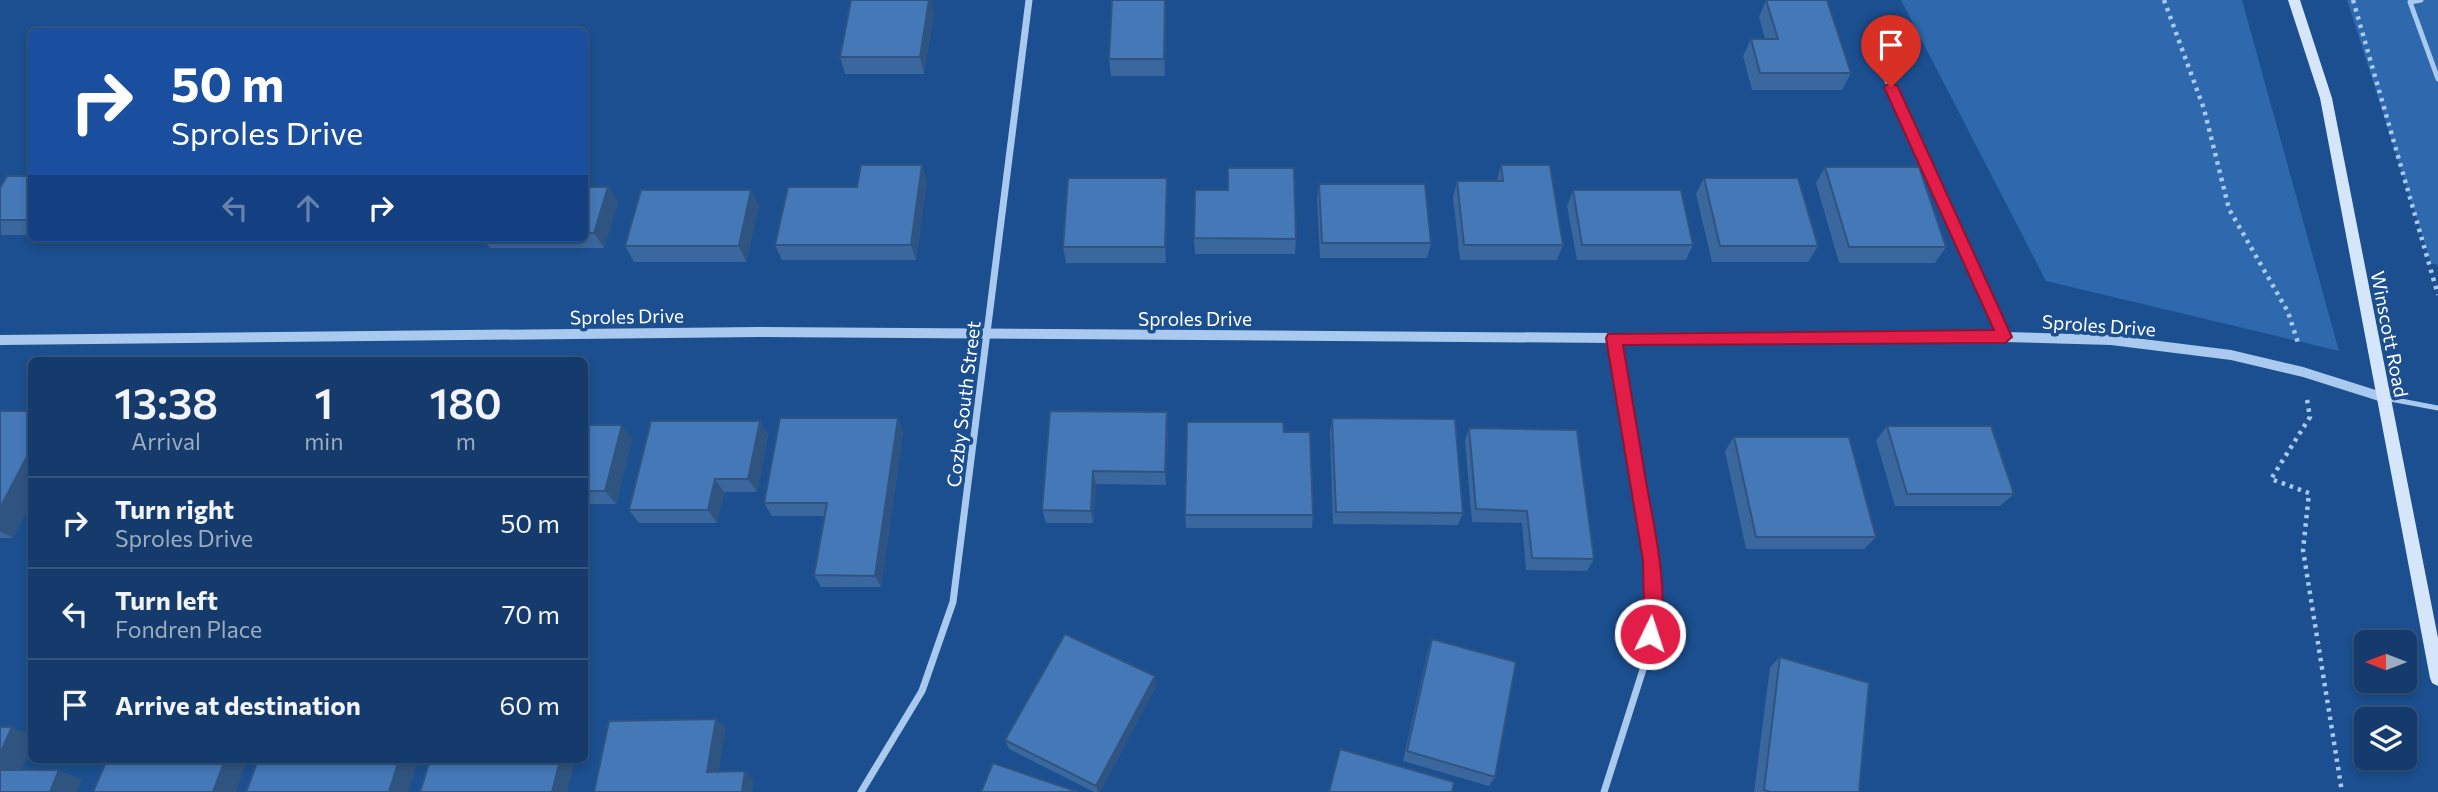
<!DOCTYPE html>
<html lang="en">
<head>
<meta charset="utf-8">
<style>
	:root { --surface:#143b6b; --page:#1d4271; --text:#f1f3f6; --muted:#9dadc1; --line:#33557e }
	body { margin:0; font-family:Commissioner,sans-serif; background:var(--page); color:var(--text); height:100vh; display:flex; flex-direction:column; font-size:26px; white-space:nowrap }
	* { box-sizing:border-box; margin:0 }
	p { font-size:23px; color:var(--muted) }
	.icon { flex:none; width:38px; height:38px; fill:none; stroke:currentColor; stroke-width:2; stroke-linecap:round; stroke-linejoin:round }
	.map { position:relative; flex:1; overflow:hidden }
	.details { position:absolute; left:28px; top:357px; width:560px; height:406px; display:flex; flex-direction:column; background:var(--surface); border-radius:10px; box-shadow:0 4px 10px #0003,0 0 0 2px var(--line) }
	.details>* { flex:none }
	.banner { position:absolute; left:28px; top:28px; width:560px; height:214px; border-radius:10px; box-shadow:0 4px 10px #0003,0 0 0 2px var(--line); background:#1a4fa0; color:#fff; overflow:hidden }
	.needle { width:46px; rotate:270deg }
	.fabs { position:absolute; left:2354px; top:630px; display:grid; gap:14px }
	.fabs a { display:grid; place-items:center; width:63px; height:63px; border-radius:10px; background:var(--surface); box-shadow:0 4px 10px #0003,0 0 0 2px var(--line); font-size:35px }
	.pin { position:absolute; display:grid; place-items:center; width:60px; height:60px; color:#fff; margin:-72px -30px; border-radius:50% 50% 50% 0; rotate:-45deg; box-shadow:0 0 7px #0007 }
	.pin .icon { rotate:45deg }
	.me { position:absolute; width:77px; margin:-38px; rotate:4deg; stroke-linejoin:round; filter:drop-shadow(0 0 5px #0008) }
	.turn { display:flex; align-items:center; gap:24px; height:147px; padding:0 28px; font-size:32px }
	.turn .icon { width:91px; height:91px; stroke-width:2.5 }
	.turn b { display:block; font-size:49px; line-height:60px }
	.lanes { display:flex; align-items:center; height:66px; padding:0 28px; background:#0003; justify-content:center; gap:35px; direction:ltr }
	.lanes .off { opacity:.35 }
	.eta { display:flex; justify-content:space-evenly; align-items:center; height:119px; text-align:center }
	.eta b { font-size:42px; font-weight:600; line-height:49px }
	ul { padding:0; list-style:none }
	li { display:flex; align-items:center; gap:21px; height:91px; padding:0 28px; border-top:2px solid var(--line) }
	li div { flex:1 }
	li b { display:block; font-size:26px }
	li em { font-style:normal }
	.map>svg:first-child { display:block }
	.green { fill:#2e69ad }
	.lines { fill:none; stroke-linecap:round; stroke-linejoin:round }
	.path { stroke:#a9c9ee; stroke-width:4.5; stroke-dasharray:3.5 5; stroke-linecap:butt }
	.service { stroke:#a9c9ee; stroke-width:5 }
	.minor { stroke:#a9c9ee; stroke-width:7 }
	.tertiary { fill:#a9c9ee; fill-rule:evenodd }
	.secondary { fill:#d6e6fa; fill-rule:evenodd }
	.wall { fill:#3a679d }
	.shaded-wall { fill:#305480 }
	.building { fill:#4478b7; stroke:#305480; stroke-width:2 }
	.route { fill:#e11d48; stroke:#92132f; stroke-width:2 }
	.labels { text-anchor:middle; dominant-baseline:central; stroke-width:7; stroke-linejoin:round; paint-order:stroke }
	.street-label { font-size:19px; fill:#fff; stroke:#1b4f8f }
</style>
</head>
<body>
<div class="map">
<svg width="2438" height="792" viewBox="0 0 2438 792">
	<rect width="100%" height="100%" fill="#1b4f8f"/>
	<path class="green" d="M1901 0H2242L2339 351 2046 281Z
		M2347 0H2438V265L2431 263Z"/>
	<g class="lines">
		<path class="path" d="M2164 0 2204 109 2229 209 2288 312 2299 346
			M2353 0 2438 295
			M2307 400 2310 417 2271 479 2309 493 2303 550 2342 792"/>
		<path class="service" d="M2421 0 2410 2 2438 79
			M2385 398 2438 408"/>
		<path class="minor" d="M1868 37 2005 337
			M861 792 922 691 953 602 1029 0
			M1604 792 1647 657 1653 611 1651 560 1614 338"/>
		<path class="tertiary" d="M758 327 1614 333 2005 332 2111 335 2231 350 2303 367 2382 392 2386 393 2388 397 2386 401 2382 402 2303 377 2231 360 2111 345 2005 342 1614 343 758 337 0 345V335Z"/>
		<path class="secondary" d="M2288 0H2300L2332 98 2438 638V686L2432 683 2430 678 2320 98Z"/>
	</g>
	<path class="wall" d="M1766 0 1851 73 1842 90H1752L1743 56 1751 39H1765L1759 17Z
		M1166 9 1165 76H1111L1109 59Z
		M934 11 924 74H845L840 57Z
		M1501 165 1563 245 1557 260H1460L1453 197 1457 181H1497Z
		M1825 167 1946 247 1935 263H1839L1816 183Z
		M32 176V235H1L0 188Z
		M1704 178 1818 246 1808 262H1712L1696 194Z
		M927 181 916 260H782L775 245Z
		M1319 184 1431 243 1427 258H1320L1317 200Z
		M584 187H608L618 202 604 248H490L482 238H584Z
		M751 190 759 206 746 262H634L625 246Z
		M1573 190 1693 245 1686 260H1577L1567 206Z
		M1167 194 1166 263H1066L1063 247Z
		M348 238H460L459 239 349 240Z
		M1194 238 1296 239 1295 254H1195Z
		M0 411H32V501L13 538H0Z
		M1167 412 1168 426 1166 485 1096 484 1093 523H1046L1042 510Z
		M898 418 903 432 881 587H821L814 575 824 516H772L764 503Z
		M1332 418 1463 513 1458 525 1333 524 1330 432Z
		M760 421 768 435 757 492H724L717 523H639L629 510Z
		M584 425 632 439 616 504H584Z
		M1887 426 2014 494 2000 506H1895L1876 440Z
		M1469 428 1594 559 1587 571 1526 570 1522 523 1472 522 1465 441Z
		M1284 432 1313 515 1312 528H1186L1185 515Z
		M1734 437 1876 537 1864 549H1746L1725 451Z
		M1432 639 1495 777 1489 786 1403 761 1428 650Z
		M1780 657 1859 792H1754L1770 667Z
		M1156 686 1100 792H1094L1009 749 1005 740Z"/>
	<path class="shaded-wall" d="M929 0H931L934 11 924 74 920 57Z
		M1165 0 1166 9 1165 76 1164 59Z
		M922 165 927 181 916 260 911 245Z
		M1167 178V194L1166 263 1165 247Z
		M608 187 618 202 604 248 594 233Z
		M751 190 759 206 746 262 739 246Z
		M1167 412 1168 426 1166 485 1165 472Z
		M898 418 903 432 881 587 875 576Z
		M760 421 768 435 757 492 748 479Z
		M622 425 632 439 616 504 605 491Z
		M32 447V501L13 538 0 531V508Z
		M1093 471 1096 484 1093 523 1091 511Z
		M715 479 724 492 717 523 708 510Z
		M1155 676 1156 686 1100 792H1098L1096 786Z
		M716 719 726 729 717 780 707 772Z
		M12 727 32 735V746L17 779 0 773V754Z
		M225 760H235L246 764 236 792H213Z
		M399 760H418L408 792H389Z
		M560 760H575L567 792H552Z
		M59 770 82 779 77 792H50Z
		M745 771 754 780 752 792H742Z"/>
	<path class="building" d="M851 0H929L920 57H840Z
		M1112 0H1165L1164 59H1109Z
		M1766 0H1827L1851 73H1760L1751 39H1778Z
		M861 165H922L911 245H775L788 187H857Z
		M1501 165H1550L1563 245H1464L1457 181H1503Z
		M1825 167H1919L1946 247H1849Z
		M1228 168H1294L1296 239 1194 238 1195 190H1228Z
		M7 176H32V220H0V188Z
		M1068 178H1167L1165 247H1063Z
		M1704 178H1798L1818 246H1720Z
		M1319 184H1425L1431 243H1322Z
		M584 187H608L594 233H584Z
		M641 190H751L739 246H625Z
		M1573 190H1681L1693 245H1582Z
		M0 411H32V447L0 508Z
		M1050 411 1167 412 1165 472 1093 471 1091 511 1042 510Z
		M780 418H898L875 576 814 575 827 503H764Z
		M1332 418 1455 419 1463 513 1336 512Z
		M651 421H760L748 479H715L708 510H629Z
		M1187 422H1283L1284 432H1310L1313 515H1185Z
		M584 425H622L605 491H584Z
		M1887 426H1991L2014 494H1907Z
		M1469 428 1577 430 1594 559 1532 558 1527 511 1476 509Z
		M1734 437H1849L1876 537H1756Z
		M1065 634 1155 676 1096 786 1005 740Z
		M1432 639 1516 662 1495 777 1407 751Z
		M1780 657 1869 683 1859 792H1771L1764 790Z
		M716 719 707 772 745 771 742 792H594L609 721Z
		M0 727H12L0 754Z
		M1340 749 1454 782 1452 792H1329Z
		M107 760H225L213 792H93Z
		M258 760H399L389 792H246Z
		M430 760H560L552 792H420Z
		M993 763 1078 792H981Z
		M0 770H59L50 792H0Z"/>
	<path class="route" d="M1891 82 1898 87 2012 337 2005 343 1623 345C1630 388 1638 432 1645 476 1652 518 1673 602 1656 640L1650 642 1644 640 1641 634 1644 611 1643 560 1606 338 1608 334 1994 330 1884 87Z"/>
	<g class="labels">
		<g class="street-label">
			<text transform="translate(627 316) rotate(-1)">Sproles Drive</text>
			<text x="1195" y="318">Sproles Drive</text>
			<text transform="translate(2099 325) rotate(4)">Sproles Drive</text>
			<text transform="translate(2390 334) rotate(79)">Winscott Road</text>
			<text transform="translate(963 404) rotate(-83)">Cozby South Street</text>
		</g>
	</g>
</svg>
<div class="fabs">
<a><svg class="needle" viewBox="-14 -14 28 28"><path d="M0-13l5 13h-10z" fill="#e53935"/><path d="M0 13l5-13h-10z" fill="#9dadc1"/></svg></a>
<a><svg class="icon" aria-label="layers" viewBox="0 0 24 24"><path d="M12 4l9 5-9 5-9-5zM3 14l9 5 9-5"/></svg></a>
</div>
<div class="pin" style="left:1891px;top:87px;background:#d93025"><svg class="icon" aria-label="arrive" viewBox="0 0 24 24"><path d="M6 21V4h12l-3 4 3 4H6"/></svg></div>
<svg class="me" style="left:1650px;top:634px" viewBox="-20 -20 40 40"><circle r="17" fill="#e11d48" stroke="#fff" stroke-width="3"/><path d="M0-11L8 9 0 5-8 9z" fill="#fff"/></svg>
<div class="banner">
<div class="turn"><svg class="icon" aria-label="right" viewBox="0 0 24 24"><path d="M7 20v-9h11M14 6l5 5-5 5"/></svg><div><b>50 m</b>Sproles Drive</div></div>
<div class="lanes"><svg class="icon off" aria-label="left" viewBox="0 0 24 24"><path d="M17 20v-9H6M10 6l-5 5 5 5"/></svg><svg class="icon off" aria-label="ahead" viewBox="0 0 24 24"><path d="M12 20V5M6 11l6-6 6 6"/></svg><svg class="icon" aria-label="right" viewBox="0 0 24 24"><path d="M7 20v-9h11M14 6l5 5-5 5"/></svg></div>
</div>
<section class="details">
<div class="eta">
<div><b>13:38</b><p>Arrival</p></div>
<div><b>1</b><p>min</p></div>
<div><b>180</b><p>m</p></div>
</div>
<ul>
<li><svg class="icon" aria-label="right" viewBox="0 0 24 24"><path d="M7 20v-9h11M14 6l5 5-5 5"/></svg><div><b>Turn right</b><p>Sproles Drive</p></div><em>50 m</em></li>
<li><svg class="icon" aria-label="left" viewBox="0 0 24 24"><path d="M17 20v-9H6M10 6l-5 5 5 5"/></svg><div><b>Turn left</b><p>Fondren Place</p></div><em>70 m</em></li>
<li><svg class="icon" aria-label="arrive" viewBox="0 0 24 24"><path d="M6 21V4h12l-3 4 3 4H6"/></svg><div><b>Arrive at destination</b></div><em>60 m</em></li>
</ul>
</section>
</div>
</body>
</html>
